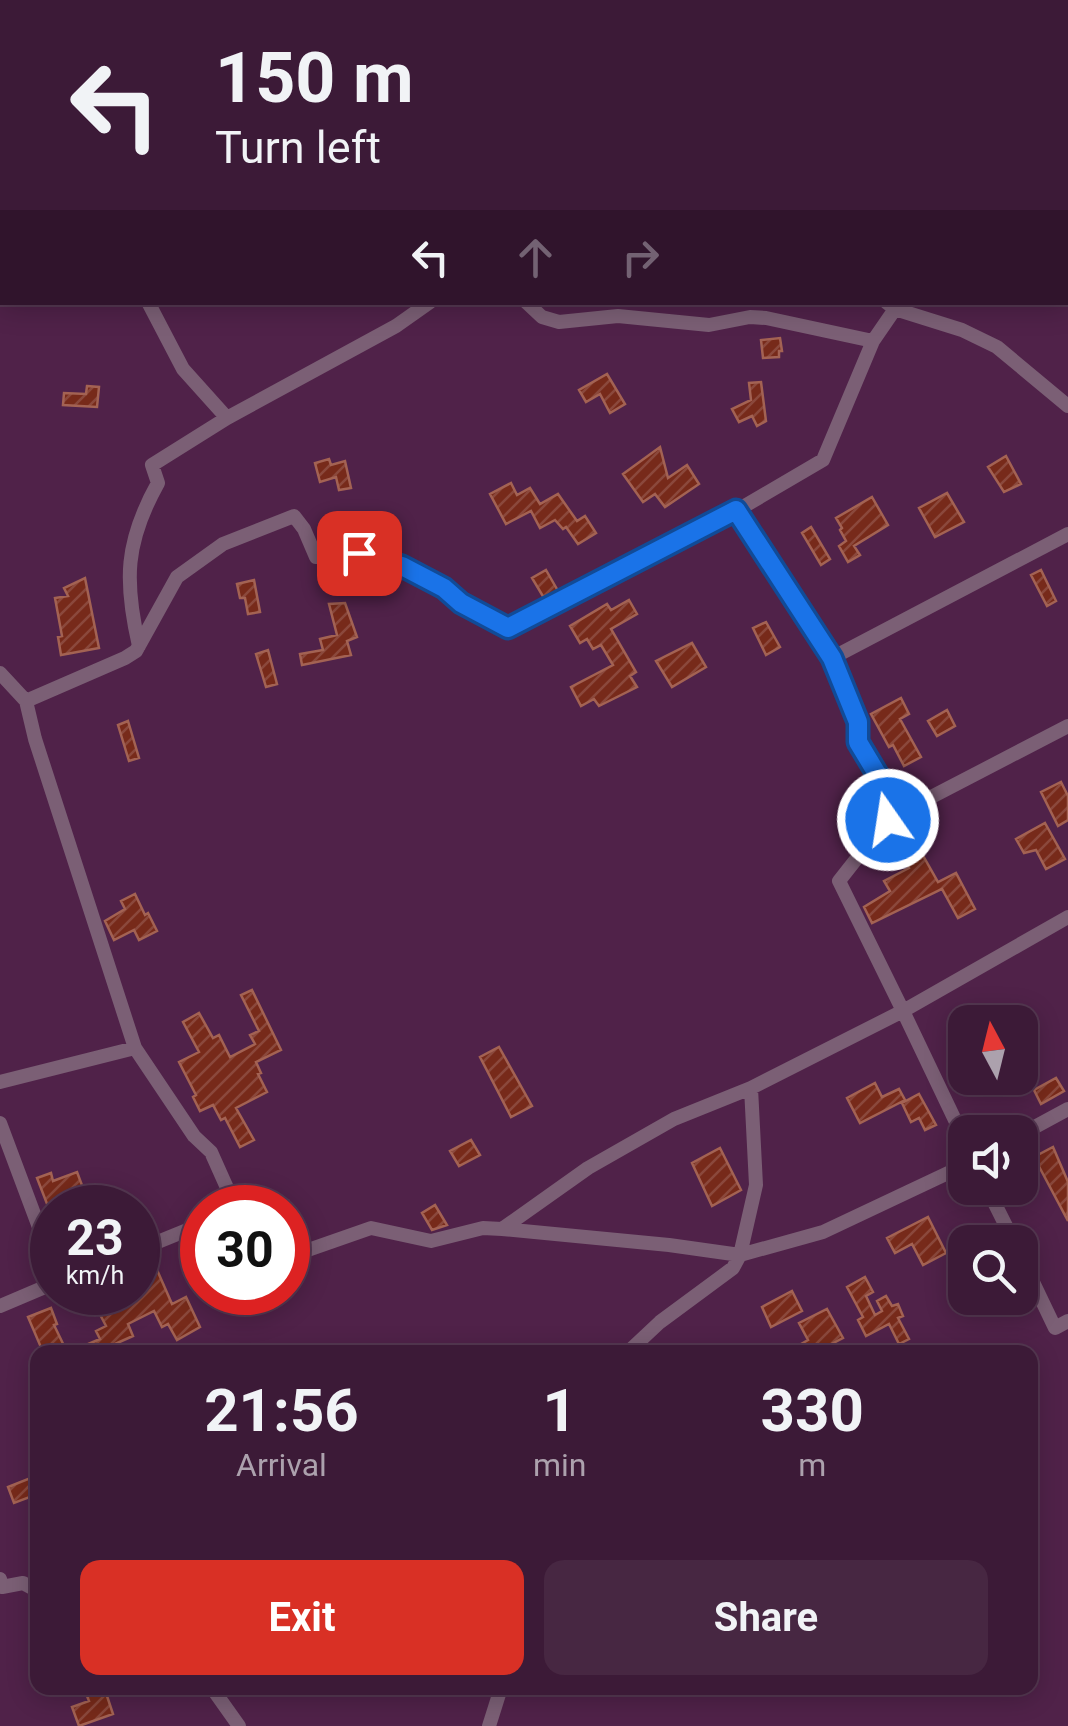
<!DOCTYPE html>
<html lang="en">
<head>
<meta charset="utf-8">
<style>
	:root { --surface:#3c1a37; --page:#472742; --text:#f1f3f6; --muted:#aca1ad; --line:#553852; --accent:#d93025 }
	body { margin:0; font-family:Roboto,sans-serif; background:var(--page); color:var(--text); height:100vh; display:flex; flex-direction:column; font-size:38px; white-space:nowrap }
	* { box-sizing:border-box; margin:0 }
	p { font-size:32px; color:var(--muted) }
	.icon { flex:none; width:55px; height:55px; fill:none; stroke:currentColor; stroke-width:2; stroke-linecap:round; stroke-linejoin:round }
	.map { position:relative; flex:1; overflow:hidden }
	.details { position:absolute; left:30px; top:1345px; width:1008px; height:350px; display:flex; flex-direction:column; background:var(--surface); border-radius:20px; box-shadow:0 5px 25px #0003,0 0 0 2px var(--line) }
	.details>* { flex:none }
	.top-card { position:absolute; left:0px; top:0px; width:1070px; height:305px; box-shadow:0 5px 25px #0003,0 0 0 2px var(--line); background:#3c1a37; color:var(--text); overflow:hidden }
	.needle { width:65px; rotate:353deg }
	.fabs { position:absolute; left:948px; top:1005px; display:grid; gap:20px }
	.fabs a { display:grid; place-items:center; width:90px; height:90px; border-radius:20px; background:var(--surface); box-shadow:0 5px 25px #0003,0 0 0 2px var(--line); font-size:50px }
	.speed { position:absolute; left:30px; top:1185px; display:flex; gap:20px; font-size:50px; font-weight:700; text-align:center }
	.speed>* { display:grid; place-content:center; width:130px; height:130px; border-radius:50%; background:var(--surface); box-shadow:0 5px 25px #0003,0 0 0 2px var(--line); line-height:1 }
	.speed small { font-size:25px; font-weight:400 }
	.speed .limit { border:15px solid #d22; background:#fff; color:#111 }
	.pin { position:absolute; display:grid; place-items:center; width:85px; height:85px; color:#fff; margin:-42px; border-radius:20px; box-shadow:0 5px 15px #0006 }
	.me { position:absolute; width:110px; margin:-55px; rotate:347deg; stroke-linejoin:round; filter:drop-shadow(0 0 8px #0008) }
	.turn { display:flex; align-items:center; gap:35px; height:210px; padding:0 50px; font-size:45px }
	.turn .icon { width:130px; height:130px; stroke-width:2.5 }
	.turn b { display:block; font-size:70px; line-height:85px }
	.lanes { display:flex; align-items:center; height:95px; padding:0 50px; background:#0003; justify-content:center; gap:50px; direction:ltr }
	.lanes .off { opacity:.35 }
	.eta { display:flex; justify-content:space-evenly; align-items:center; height:170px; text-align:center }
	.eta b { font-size:60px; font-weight:700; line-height:70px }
	.cta { display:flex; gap:20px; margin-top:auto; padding:20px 50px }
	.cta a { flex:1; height:115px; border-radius:20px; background:var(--accent); color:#fff; font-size:40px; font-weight:700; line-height:115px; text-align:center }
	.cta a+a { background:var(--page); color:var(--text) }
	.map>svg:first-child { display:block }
	.building { fill:url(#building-hatch); stroke:#a36253; stroke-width:2.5 }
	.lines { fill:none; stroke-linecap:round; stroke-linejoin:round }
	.lane { stroke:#7b5f75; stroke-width:8 }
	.street { stroke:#7b5f75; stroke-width:14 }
	.route-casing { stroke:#114b97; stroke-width:25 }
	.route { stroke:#1a73e8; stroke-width:18 }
</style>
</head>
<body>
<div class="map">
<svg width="1068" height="1726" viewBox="0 0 1068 1726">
	<defs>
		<pattern id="building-hatch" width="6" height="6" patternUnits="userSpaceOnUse" patternTransform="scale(2.5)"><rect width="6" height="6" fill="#772a1a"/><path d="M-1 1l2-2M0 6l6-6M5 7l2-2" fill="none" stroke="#8b483c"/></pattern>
	</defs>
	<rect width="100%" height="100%" fill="#502249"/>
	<path class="building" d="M780 338 782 351H779V357L763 358 761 340Z
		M607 374 625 404 610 413 600 394 586 402 579 390Z
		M761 382 766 421 757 426 752 416 739 422 732 409 751 400 749 383Z
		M87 386 99 387 97 407 63 405 64 393 86 394Z
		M660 447 668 478 687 465 699 484 665 507 655 494 643 502 623 474Z
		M1006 456 1021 484 1004 492 988 467Z
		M329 459 331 465 345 461 351 488 339 490 336 477 320 482 315 463Z
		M511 483 517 495 530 488 540 504 558 494 577 521 585 516 596 533 578 544 566 527 563 529 555 520 540 528 531 511 506 524 490 494Z
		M947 493 964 522 935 537 919 508Z
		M872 497 888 525 854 546 860 555 848 562 839 546 846 541 840 530 842 528 836 518Z
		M811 527 830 559 821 565 802 533Z
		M546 570 558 591 544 598 532 578Z
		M1041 570 1056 601 1047 606 1031 575Z
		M85 578 99 648 61 655 58 637 62 636 55 598 68 596 64 588Z
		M254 580 260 612 248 614 245 598H240L237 584Z
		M629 600 637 614 611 629 636 672 630 676 637 687 599 706 594 699 581 706 571 687 613 665 601 645 593 649 587 639 580 643 570 626 607 604 611 610Z
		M345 603 357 637 347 641 351 655 302 665 300 654 323 650 320 639 337 635 329 604Z
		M766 622 780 647 766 655 753 628Z
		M692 643 706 667 672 687 656 661Z
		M268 650 277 684 266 687 256 654Z
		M901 698 909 714 900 719 921 757 904 766 893 745 889 747 871 714Z
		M947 710 955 726 937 736 928 721Z
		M128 721 139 758 129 761 118 725Z
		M1061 782 1068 796V820L1058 826 1041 792Z
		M1045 823 1065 859 1046 869 1036 850 1024 853 1016 839Z
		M908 829 938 882 956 873 975 909 958 918 942 889 872 923 864 907 890 891 884 881 909 868 908 866 913 863 898 835Z
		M135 894 145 915 148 913 157 931 139 940 134 930 114 940 105 921 125 909 121 901Z
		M252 990 281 1050 256 1062 261 1073 258 1074 267 1092 236 1108 254 1140 240 1147 225 1118 221 1120 213 1105 200 1111 193 1097 196 1095 179 1062 199 1052 183 1022 199 1013 213 1038 219 1035 230 1057 255 1044 250 1035 259 1031 241 995Z
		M499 1047 532 1106 511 1117 480 1057Z
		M1056 1078 1064 1091 1041 1104 1034 1090Z
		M875 1083 882 1097 899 1089 905 1100 860 1123 847 1098Z
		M919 1094 936 1125 925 1130 919 1118 911 1122 902 1103Z
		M471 1140 480 1155 459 1166 450 1151Z
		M1053 1147 1068 1182V1221L1034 1157Z
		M720 1148 741 1190 712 1206 692 1163Z
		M77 1172 86 1196 49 1209 37 1178 51 1173 53 1181Z
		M288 1200 303 1233 288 1240Z
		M435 1205 447 1225 432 1230 422 1213Z
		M928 1217 946 1253 923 1265 912 1244 895 1253 887 1238Z
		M154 1263 172 1304 186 1297 200 1327 177 1340 168 1324 162 1327 154 1311 128 1324 133 1336 97 1352H81L79 1348 100 1339 96 1331 106 1326 95 1305 87 1308 81 1292H138V1270Z
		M865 1277 873 1292 866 1296 875 1315 882 1311 877 1301 886 1296 892 1306 898 1304 903 1316 898 1318 909 1339 899 1344 889 1324 866 1336 858 1320 863 1317 847 1287Z
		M792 1291 802 1311 771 1327 762 1307Z
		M51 1308 57 1324 54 1325 67 1352H43L28 1317Z
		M827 1309 843 1338 816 1352H787L808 1340 799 1323Z
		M38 1475V1494L14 1503 8 1487Z
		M105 1690 113 1714 79 1726 72 1707 89 1701 87 1696Z"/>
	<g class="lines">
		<path class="lane" d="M3 0 4 2"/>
		<path class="street" d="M287 0 288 2
			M522 0 524 2
			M902 0 904 2
			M358 2 359 0
			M1065 2 1066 0
			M1068 40V32
			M0 154 2 152
			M1068 215V219
			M148 302 183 369 227 418
			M526 302 542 317 559 322 618 316 709 325 750 317 766 318 873 341
			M886 302 895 309 962 330 997 347 1068 406
			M139 646C124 581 125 542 158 483L152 465 227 418 396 326 430 302
			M832 658 1068 534
			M0 673 26 701
			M887 820 1068 726
			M135 1048 35 739 26 701 125 658 136 651 177 577 223 544 294 516 304 529 316 557 359 553 402 566 444 589 461 603 509 628 736 511 823 460 873 341 895 309
			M0 1082 135 1048 194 1136 211 1152 236 1208
			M0 1123 52 1262
			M1020 1135 1068 1109
			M965 1141 903 1011 1068 917
			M987 1188 1014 1242
			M502 1229 588 1168 674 1119 751 1088 903 1011 839 881 887 820 883 782 859 742 858 721 832 658 736 511
			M138 1250 202 1224
			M1020 1255 1055 1328 1068 1321
			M288 1257 371 1228 431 1241 483 1228 502 1229 669 1245 740 1255 823 1232 965 1165
			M0 1306 52 1284
			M628 1352 660 1322 733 1268 740 1255 756 1185 751 1088
			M0 1579 2 1587 23 1583 38 1591
			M212 1688 239 1726
			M489 1726 501 1688"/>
	</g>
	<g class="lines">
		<defs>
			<path id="route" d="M359 553 402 566 444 588 461 603 508 628 736 510 832 658 858 722V742L882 782 888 820"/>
		</defs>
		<use href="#route" class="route-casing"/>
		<use href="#route" class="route"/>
	</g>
</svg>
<div class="fabs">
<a><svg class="needle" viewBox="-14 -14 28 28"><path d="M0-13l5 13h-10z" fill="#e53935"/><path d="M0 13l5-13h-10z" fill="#aca1ad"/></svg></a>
<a><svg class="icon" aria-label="sound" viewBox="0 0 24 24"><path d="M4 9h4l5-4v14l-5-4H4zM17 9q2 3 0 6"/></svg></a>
<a><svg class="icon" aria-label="search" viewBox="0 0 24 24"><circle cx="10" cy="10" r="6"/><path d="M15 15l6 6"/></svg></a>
</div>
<div class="speed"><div>23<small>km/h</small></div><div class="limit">30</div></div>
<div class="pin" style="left:359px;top:553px;background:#d93025"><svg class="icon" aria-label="arrive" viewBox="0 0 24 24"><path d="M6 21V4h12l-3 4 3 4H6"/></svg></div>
<svg class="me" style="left:888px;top:820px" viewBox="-20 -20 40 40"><circle r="17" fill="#1a73e8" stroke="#fff" stroke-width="3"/><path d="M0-11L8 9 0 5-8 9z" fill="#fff"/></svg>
<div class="top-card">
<div class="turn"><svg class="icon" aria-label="left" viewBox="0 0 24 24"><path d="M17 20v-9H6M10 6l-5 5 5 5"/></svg><div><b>150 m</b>Turn left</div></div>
<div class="lanes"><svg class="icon" aria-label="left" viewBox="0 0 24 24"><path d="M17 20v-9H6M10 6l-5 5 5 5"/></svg><svg class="icon off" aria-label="ahead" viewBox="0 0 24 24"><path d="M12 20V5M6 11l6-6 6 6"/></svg><svg class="icon off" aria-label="right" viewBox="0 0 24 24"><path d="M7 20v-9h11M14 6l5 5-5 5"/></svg></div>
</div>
<section class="details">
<div class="eta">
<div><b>21:56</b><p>Arrival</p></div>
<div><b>1</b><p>min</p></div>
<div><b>330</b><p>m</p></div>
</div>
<div class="cta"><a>Exit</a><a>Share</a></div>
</section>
</div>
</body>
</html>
